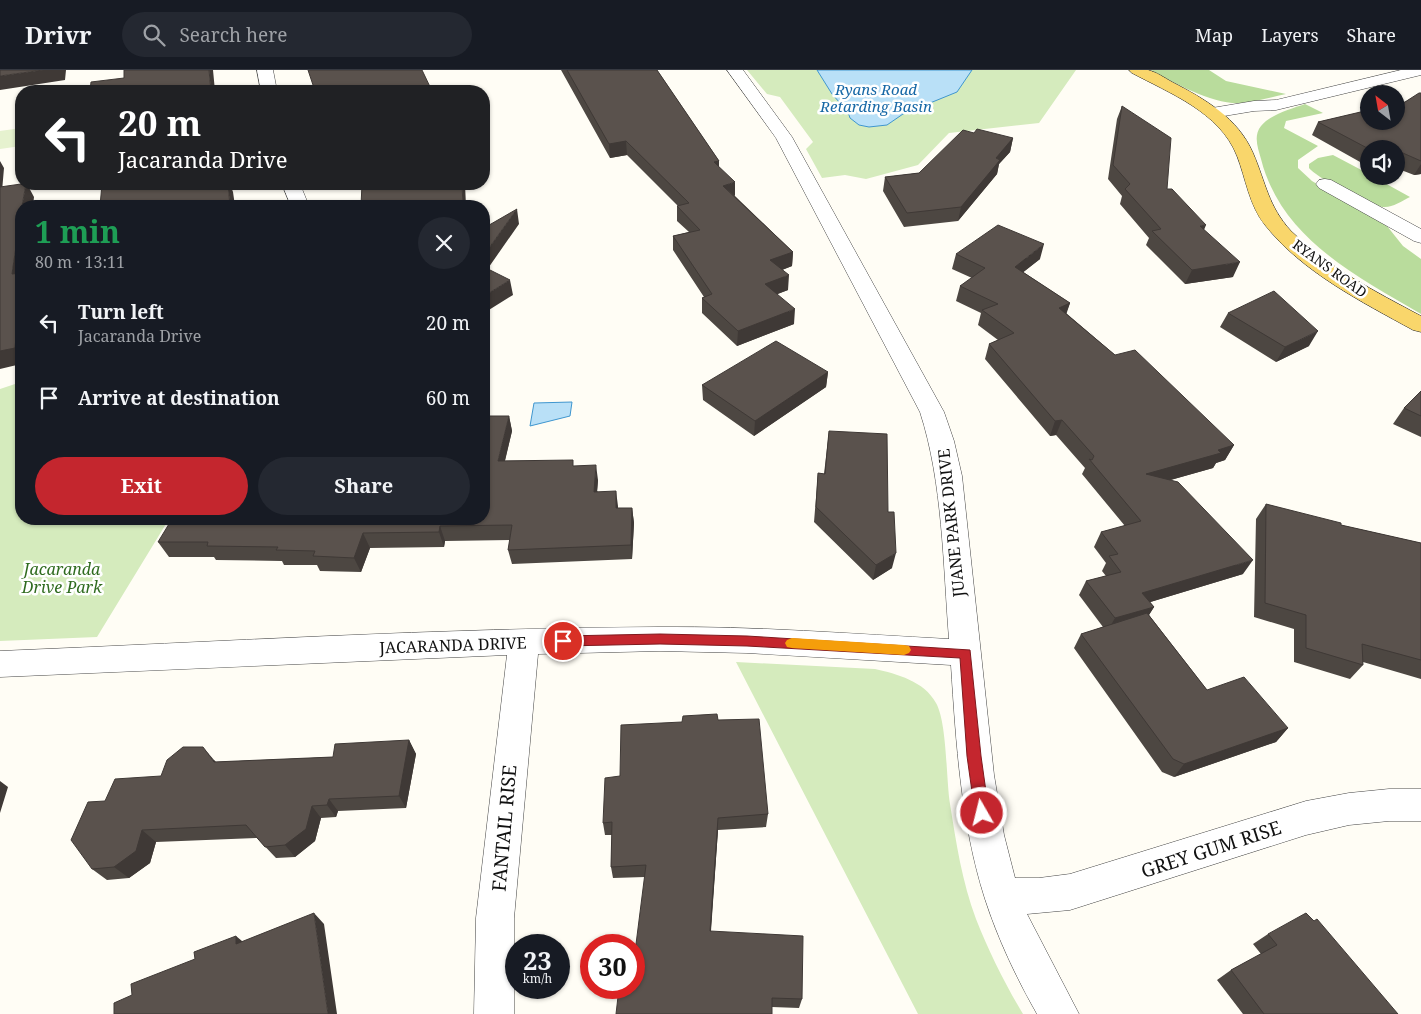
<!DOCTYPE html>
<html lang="en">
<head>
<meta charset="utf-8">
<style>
	:root { --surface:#171b24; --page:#242831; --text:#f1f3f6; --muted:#9ea1a6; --line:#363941; --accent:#c4262e }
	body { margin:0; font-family:"Noto Serif",serif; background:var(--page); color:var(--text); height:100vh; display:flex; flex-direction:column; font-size:19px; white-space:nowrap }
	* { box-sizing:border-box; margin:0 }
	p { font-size:16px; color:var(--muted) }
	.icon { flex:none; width:28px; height:28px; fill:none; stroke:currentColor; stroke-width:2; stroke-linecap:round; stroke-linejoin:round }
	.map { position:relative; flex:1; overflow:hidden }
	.panel { position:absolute; left:15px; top:130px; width:475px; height:325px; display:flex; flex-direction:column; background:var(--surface); border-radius:20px; box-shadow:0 1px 4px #0004 }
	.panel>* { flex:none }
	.hud { position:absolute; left:15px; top:15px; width:475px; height:105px; border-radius:20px; box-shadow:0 1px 4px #0004; background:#202124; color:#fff; overflow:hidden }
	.needle { width:32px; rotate:329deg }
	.buttons { position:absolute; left:1360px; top:15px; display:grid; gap:10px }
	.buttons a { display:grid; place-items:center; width:45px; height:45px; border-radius:50%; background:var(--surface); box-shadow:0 1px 4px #0004; font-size:25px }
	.speed { position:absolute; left:505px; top:864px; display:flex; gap:10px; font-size:25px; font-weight:700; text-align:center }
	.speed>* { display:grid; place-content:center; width:65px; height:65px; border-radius:50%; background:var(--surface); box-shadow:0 1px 4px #0004; line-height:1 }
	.speed small { font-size:12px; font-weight:400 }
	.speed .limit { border:8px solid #d22; background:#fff; color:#111 }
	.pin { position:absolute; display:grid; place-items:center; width:42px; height:42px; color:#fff; margin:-21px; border:2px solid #fff; border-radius:50%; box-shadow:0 1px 5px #0007 }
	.me { position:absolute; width:55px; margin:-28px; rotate:352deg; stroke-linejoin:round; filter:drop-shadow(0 0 4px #0008) }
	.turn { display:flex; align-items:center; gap:18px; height:105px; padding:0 20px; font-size:22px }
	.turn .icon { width:65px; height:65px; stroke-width:2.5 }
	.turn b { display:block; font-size:35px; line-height:42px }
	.round { display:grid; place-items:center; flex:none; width:52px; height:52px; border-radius:26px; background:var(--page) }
	.overview { display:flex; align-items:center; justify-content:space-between; height:85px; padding:0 20px }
	h1 { font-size:30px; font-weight:700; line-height:38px; color:#1e9e55 }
	.button { display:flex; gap:10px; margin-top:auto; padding:10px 20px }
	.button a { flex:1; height:58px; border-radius:30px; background:var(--accent); color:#fff; font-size:20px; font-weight:700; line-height:58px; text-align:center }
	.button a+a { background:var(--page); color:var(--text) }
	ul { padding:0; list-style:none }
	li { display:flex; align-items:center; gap:15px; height:75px; padding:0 20px }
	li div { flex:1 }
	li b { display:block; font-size:19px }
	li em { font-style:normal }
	header { display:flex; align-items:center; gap:30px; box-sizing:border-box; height:70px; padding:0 25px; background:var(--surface); border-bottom:1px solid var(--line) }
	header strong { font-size:24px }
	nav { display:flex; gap:28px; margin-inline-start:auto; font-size:18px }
	.search { width:350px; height:45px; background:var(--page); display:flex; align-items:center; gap:12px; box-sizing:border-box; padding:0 18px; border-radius:28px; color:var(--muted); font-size:19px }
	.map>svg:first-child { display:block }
	.green { fill:#d5ebbd }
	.forest { fill:#b9dc9c }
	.pitch { fill:#e6f2cf }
	.water { fill:#b9e0f7; stroke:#3f96cf }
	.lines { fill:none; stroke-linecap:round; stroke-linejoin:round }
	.street-casing { stroke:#444; stroke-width:1 }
	.primary-casing { stroke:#222; stroke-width:1 }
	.street { fill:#fff; fill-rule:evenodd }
	.primary { fill:#f9d66b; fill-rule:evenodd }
	.wall { fill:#4d4742 }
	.shaded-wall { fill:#3f3936 }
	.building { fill:#5a524d; stroke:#3f3936 }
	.route { fill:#c4262e; stroke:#7f191e }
	.slow { fill:#f59e0b }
	.labels { text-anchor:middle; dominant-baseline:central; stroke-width:5; stroke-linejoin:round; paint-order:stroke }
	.far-street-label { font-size:14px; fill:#111; stroke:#fff }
	.far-water-label { font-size:15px; font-style:italic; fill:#1768a6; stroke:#fff }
	.street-label { font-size:16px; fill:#111; stroke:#fff }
	.park-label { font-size:16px; font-style:italic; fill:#2f6b1f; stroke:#fff }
	.near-street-label { font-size:19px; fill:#111; stroke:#fff }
</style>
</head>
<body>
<header>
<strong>Drivr</strong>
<div class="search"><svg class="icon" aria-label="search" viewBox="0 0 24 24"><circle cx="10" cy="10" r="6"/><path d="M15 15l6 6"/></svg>Search here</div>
<nav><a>Map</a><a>Layers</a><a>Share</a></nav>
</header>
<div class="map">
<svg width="1421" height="944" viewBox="0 0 1421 944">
	<rect width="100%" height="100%" fill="#fffdf5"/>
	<path class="green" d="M747 0H1076L1039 53 949 63 918 95 866 109 845 105 822 108 806 79 813 72 780 27 767 24Z
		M21 312V449H169L97 567 0 571V319Z
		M736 592 875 599C897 604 924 611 936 633 947 652 946 708 950 734 956 772 962 812 976 849 989 882 1005 914 1023 944H918Z"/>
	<path class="forest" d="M1151 0H1209L1226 11 1286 24C1271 27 1256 32 1241 33 1214 35 1174 13 1151 0Z
		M1305 34 1323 43 1286 51 1284 58 1318 76 1298 90V98L1312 111 1387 156 1403 176 1421 189V244C1356 206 1281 168 1261 89 1258 78 1253 66 1261 56 1271 44 1291 39 1305 34Z
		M1333 85 1369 104V106H1372L1410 127C1402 131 1393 137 1385 137 1373 138 1317 108 1309 98V94L1318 88Z"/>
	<path class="pitch" d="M21 58V76L0 79V61Z"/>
	<path class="water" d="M817 0H972L957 22 903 44 887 55 869 57 859 55 850 48 848 42 832 24Z
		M572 332 570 346 530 356 534 333Z"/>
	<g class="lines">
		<defs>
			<path id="street" d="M257 0H273L277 21H261Z
				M727 0H743L792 67 944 342 954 371 962 406 994 705 1004 765 1015 808H1039L1070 804 1306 731 1349 723 1389 719H1421V751H1389L1349 755 1306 765 1070 840 1027 844 1079 944H1037C1016 907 998 869 985 829 961 754 956 673 951 595L747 583 660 581 538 584 514 848V944H474L476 848 507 585 0 607V581C219 572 439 558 658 557 755 556 852 564 949 569 943 495 943 413 920 342L776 68Z
				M1401 0H1421V5L1276 40 1254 41 1212 48 1206 46 1204 43 1206 40 1212 38 1254 31 1276 30Z
				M1325 109 1331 110 1421 159V173L1414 171 1319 118 1316 114 1319 110Z
				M282 114H300L309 136H291Z"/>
			<path id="primary" d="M1129 0C1135 0 1143 0 1148 0 1156 2 1165 8 1172 12 1205 29 1238 48 1253 83 1266 113 1268 136 1291 161 1327 197 1376 222 1421 246V262L1413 260C1362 232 1302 202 1265 155 1249 135 1246 109 1237 86 1220 42 1169 23 1132 3Z"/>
		</defs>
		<use href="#street" class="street-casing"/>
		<use href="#primary" class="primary-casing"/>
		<use href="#street" class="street"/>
		<use href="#primary" class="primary"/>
	</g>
	<path class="wall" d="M561 0H657L719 91V97L735 126 793 182 792 196 782 200 788 220 777 224 794 254 737 276 702 243V228L704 227 673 180V166L689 162 677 151V136H678L627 85 610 88Z
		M1421 23V104L1414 105 1396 98V79H1369V97L1312 65 1318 52 1405 32Z
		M1122 36 1167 119 1204 160 1233 207 1185 214 1146 175 1149 168 1120 134 1122 126 1108 109 1117 49Z
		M974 63 1013 68 1010 82 999 94 997 104 958 151 904 157 883 121 885 107 919 103Z
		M956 184 1040 189 1023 202 1070 233 1066 243 1115 285 1234 375 1225 390 1216 393 1213 398 1170 410 1243 504 1150 532 1154 537 1149 545 1207 620 1288 658 1276 672 1174 707 1162 702 1074 578 1081 564 1103 557 1079 525 1086 511 1106 506 1102 501 1106 493 1094 477 1101 462 1125 456 1082 404 1085 398 1056 365 1050 366 985 289 989 274 998 270 978 255 981 243 956 231 960 216 972 208 952 199Z
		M1228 243 1309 276 1276 292 1220 257Z
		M828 302 826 317 754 366 703 330 702 315Z
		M1421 321V367L1393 354 1404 338Z
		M509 346 512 361 505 391 574 396 598 410 597 421 618 438H632L634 453 632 489 512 494 508 480 510 470 445 471 444 477 370 478 361 502 320 501 317 495H284L282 491 216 490 214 487H169L158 472 484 449Z
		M829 361 888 442 892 498 873 510 814 452 818 403 824 404Z
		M1266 434 1341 455 1421 473V609L1363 592V595L1350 609 1294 592V559L1254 547 1256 449Z
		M718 650 768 744 766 757 718 760 711 861 802 929 799 938 772 937 634 918 645 807 613 808 611 797 612 765H605L603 753 620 706 682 652Z
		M409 670 416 684 406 738 338 741 336 747 321 748 315 771 295 787 276 788 257 768 156 772 150 793 129 808 107 810 92 799 105 731 161 706 214 690 216 692 333 687Z
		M1268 864 1398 944H1243L1217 910 1231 900 1261 884 1253 874Z"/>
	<path class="shaded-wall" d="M43 0H66L65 10 0 20V6Z
		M209 0H213L215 21H211Z
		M1013 68 1010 82 999 94 997 104 958 151 961 137 996 88Z
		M626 71 627 85 610 88 609 74Z
		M0 91 4 98 1 133 0 131Z
		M719 91V105L714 92Z
		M1421 94V104L1414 105Z
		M735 112V126L723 116Z
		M26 114H27L34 127 33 136H22Z
		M228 114H230L233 122 235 136H230Z
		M462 114H465L466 136H463Z
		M517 139 519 154 484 204V185Z
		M21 143V294L0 299V281Z
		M1206 155 1200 170V156Z
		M1044 174 1040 189 1011 212 1015 197Z
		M793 182 792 196 769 205 770 190Z
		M1240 192 1233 207 1185 214 1192 200Z
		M789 205 788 220 765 229V214Z
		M510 210 513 225 484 243V226Z
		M1070 233 1065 248 1059 238Z
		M795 239 794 254 737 276 738 261Z
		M487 245 490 260 484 264V247Z
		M1318 261 1309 276 1276 292 1285 277Z
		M828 302 826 317 754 366 755 351Z
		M509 346 512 361 501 406 498 391Z
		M1062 350 1056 365 1050 366 1055 351Z
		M1234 375 1225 390 1216 393 1213 398 1139 419 1146 404 1218 380Z
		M596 395 598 410 596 436 594 422Z
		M616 421 618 436V453L616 438Z
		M632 438 634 453 632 489 631 475Z
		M440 456 445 471 444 477 439 462Z
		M363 463 370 478 361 502 354 488Z
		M896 483 892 498 873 510 876 495Z
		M1253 490 1243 504 1134 537 1142 523Z
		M1154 537 1145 551 1107 562 1115 548Z
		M1288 658 1276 672 1174 707 1184 694Z
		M409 670 416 684 406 738 399 726Z
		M203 677 214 690 225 705 214 692Z
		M0 711 8 717 0 743Z
		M329 729 338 741 336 747 327 735Z
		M312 736 321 748 315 771 295 787 285 775Z
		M718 748V760L710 871V861Z
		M142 760 156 772 150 793 129 808 114 797Z
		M314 843 324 854 337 944H328Z
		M236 866 248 876 236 874Z"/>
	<path class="building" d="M0 0H43L0 6Z
		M124 0H209L211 21H90L91 12 124 8Z
		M308 0H422L432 21H315Z
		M567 0H657L719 91 714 92 735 112 723 116 793 182 770 190 789 205 765 214 795 239 738 261 702 228 712 224 673 166 700 160 677 136 689 133 626 71 609 74Z
		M1419 23H1421V91L1396 80V79H1369L1318 52 1369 40V51H1396V34L1405 32Z
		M1122 36 1171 68 1167 119H1172L1206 155 1200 156 1240 192 1192 200 1152 161 1161 159 1125 119 1130 114 1113 95Z
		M977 59 1013 68 996 88 1000 90 961 137 907 143 885 107 919 103 963 60 974 63Z
		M21 114H26L22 136H21V143L12 204 21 203V214L15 278 0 281V117Z
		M102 114H228L230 136H100Z
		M362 114H462L463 136H361Z
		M517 139 484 185V158Z
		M998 155 1044 174 1015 197 1070 233 1059 238 1115 285 1135 280 1234 375 1218 380 1221 383 1146 404 1178 412 1253 490 1142 523 1154 537 1115 548 1086 511 1121 502 1109 486 1118 484 1101 462 1141 451 1089 389 1092 390 1094 386 1062 350 1055 351 989 274 1014 263 982 240 998 234 960 216 985 198 956 184Z
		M484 197 510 210 484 226Z
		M1274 221 1318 261 1285 277 1228 243Z
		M776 271 828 302 755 351 702 315Z
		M1421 321V346L1404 338Z
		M484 346H509L498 391 573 390V396L596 395 594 422 616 421V438H632L631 475 508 480 512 455 440 456 439 462 363 463 354 488 313 486 315 481 276 480 278 477 207 476 208 472H158L172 449H484Z
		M829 361 887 364 888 442H894L896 483 876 495 816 437 818 403 825 404Z
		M1266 434 1341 453V455L1421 473V590L1362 574 1363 595 1306 578V545L1265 533Z
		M1147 543 1207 620 1244 607 1288 658 1184 694 1173 689 1081 564Z
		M717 644 718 650 759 649 768 744 718 748 710 861 803 866 802 929 772 928V944H616L619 918H634V890L646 795 611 797 612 752 603 753 605 708 620 706 621 655 682 652 683 646Z
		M409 670 399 726 329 729 327 735 312 736 306 759 285 775 265 777 246 755 142 760 136 781 114 797 92 799 71 770 88 732 105 731 115 709 161 706 167 690 183 677H203L214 692 333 687 335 674Z
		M314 843 328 944H114V933L132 925 131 914 195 889 194 882 236 866V874Z
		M1306 843 1314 851 1317 849 1398 944H1264L1231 900 1277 875 1268 864Z"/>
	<path class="route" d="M660 564 747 566 970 580 981 686 989 743 987 748 982 750 977 748 975 743 967 686 960 588 747 576 660 574 563 576 558 575 556 571 558 567 563 566Z"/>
	<path class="slow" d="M792 568 904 575 909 576 911 580 909 583 904 585 792 578 787 577 785 573 787 570Z"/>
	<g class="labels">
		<g class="far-street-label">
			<text transform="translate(1330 198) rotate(36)">RYANS ROAD</text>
		</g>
		<g class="far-water-label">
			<text x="876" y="19">Ryans Road<tspan x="876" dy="17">Retarding Basin</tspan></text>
		</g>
		<g class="street-label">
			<text transform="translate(951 453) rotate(-96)">JUANE PARK DRIVE</text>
			<text transform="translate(453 575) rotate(-2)">JACARANDA DRIVE</text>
		</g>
		<g class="park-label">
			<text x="62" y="499">Jacaranda<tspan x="62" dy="18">Drive Park</tspan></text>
		</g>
		<g class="near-street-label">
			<text transform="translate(504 758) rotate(-85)">FANTAIL RISE</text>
			<text transform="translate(1211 779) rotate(-18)">GREY GUM RISE</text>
		</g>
	</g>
</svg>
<div class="buttons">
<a><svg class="needle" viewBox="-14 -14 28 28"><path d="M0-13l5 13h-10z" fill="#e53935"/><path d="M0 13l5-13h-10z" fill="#9ea1a6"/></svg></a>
<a><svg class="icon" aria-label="sound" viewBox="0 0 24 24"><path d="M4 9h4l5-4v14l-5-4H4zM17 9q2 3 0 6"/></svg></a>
</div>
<div class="speed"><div>23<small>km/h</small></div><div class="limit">30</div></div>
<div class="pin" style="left:563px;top:571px;background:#d93025"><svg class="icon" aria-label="arrive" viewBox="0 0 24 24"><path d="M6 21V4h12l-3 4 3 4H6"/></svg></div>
<svg class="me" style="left:982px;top:743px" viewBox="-20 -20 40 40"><circle r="17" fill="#c4262e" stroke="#fff" stroke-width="3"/><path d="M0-11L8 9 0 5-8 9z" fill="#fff"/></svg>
<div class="hud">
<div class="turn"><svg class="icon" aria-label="left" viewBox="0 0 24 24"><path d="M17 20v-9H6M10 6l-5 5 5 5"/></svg><div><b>20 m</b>Jacaranda Drive</div></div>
</div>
<section class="panel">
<div class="overview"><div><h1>1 min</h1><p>80 m · 13:11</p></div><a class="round"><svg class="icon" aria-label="close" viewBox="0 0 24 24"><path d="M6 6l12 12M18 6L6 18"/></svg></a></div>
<ul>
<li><svg class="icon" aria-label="left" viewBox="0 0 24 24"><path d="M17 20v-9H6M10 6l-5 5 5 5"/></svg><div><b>Turn left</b><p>Jacaranda Drive</p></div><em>20 m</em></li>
<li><svg class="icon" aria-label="arrive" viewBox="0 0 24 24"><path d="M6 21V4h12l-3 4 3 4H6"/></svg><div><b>Arrive at destination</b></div><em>60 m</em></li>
</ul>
<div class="button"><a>Exit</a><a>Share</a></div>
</section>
</div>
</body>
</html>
